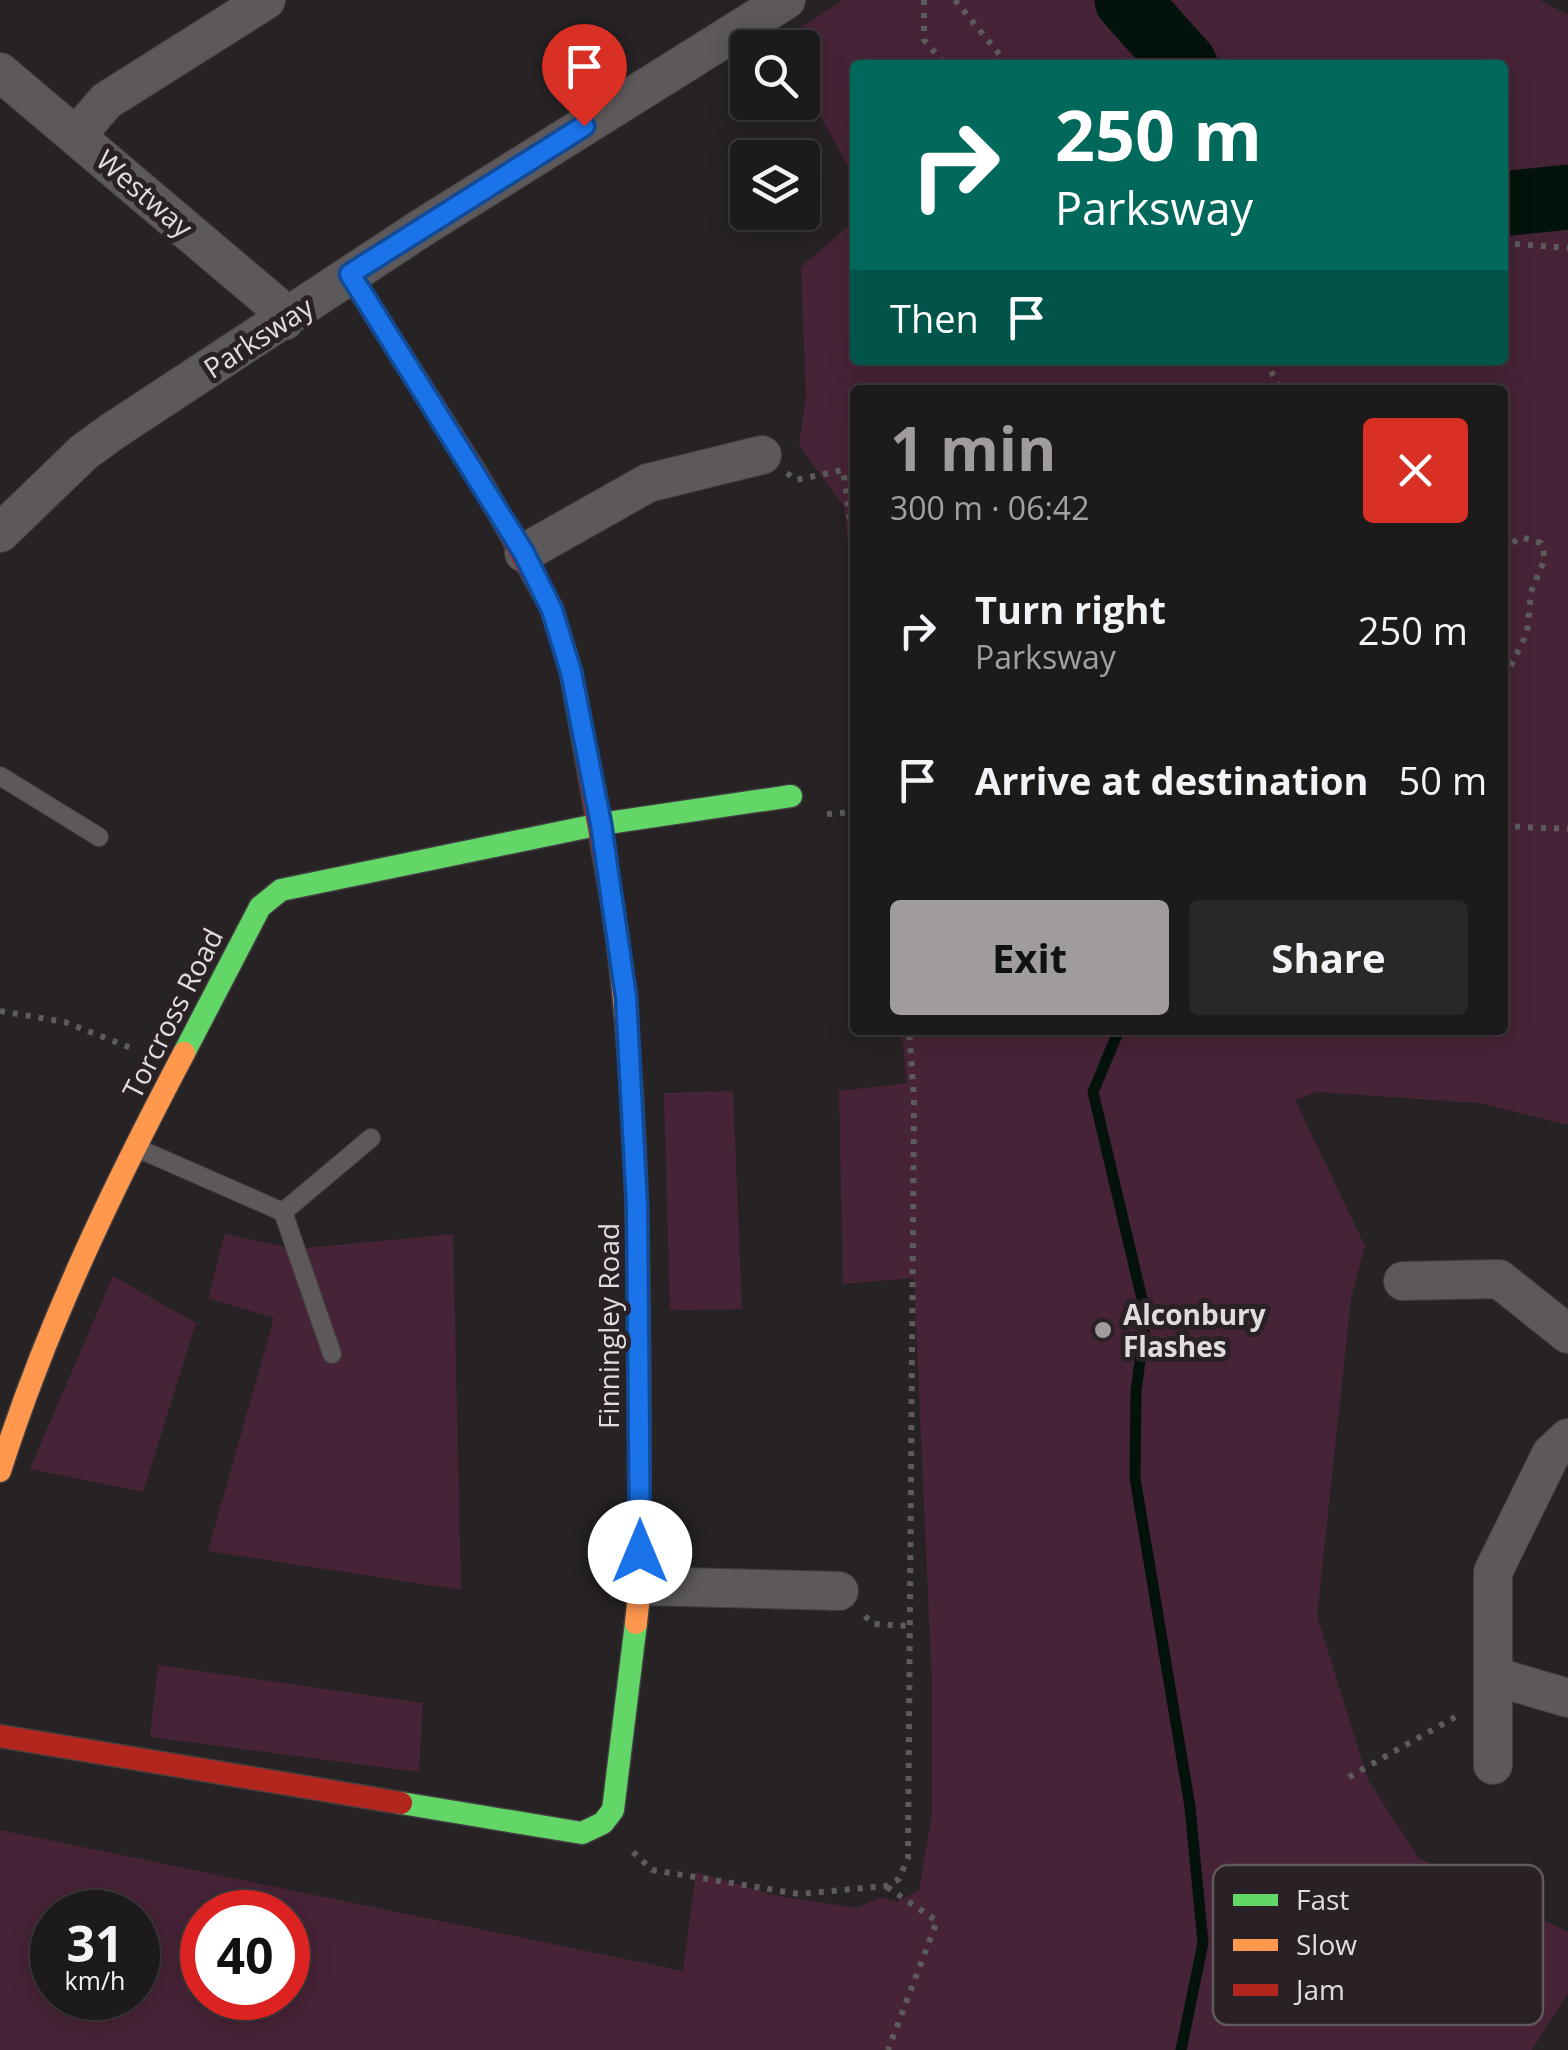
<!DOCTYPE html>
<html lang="en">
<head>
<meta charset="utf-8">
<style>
	:root { --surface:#1d1a1c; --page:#2a2729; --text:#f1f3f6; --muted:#a0a1a3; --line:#3b383b; --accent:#a09b9d }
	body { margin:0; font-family:"Open Sans",sans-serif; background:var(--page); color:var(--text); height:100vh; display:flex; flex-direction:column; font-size:38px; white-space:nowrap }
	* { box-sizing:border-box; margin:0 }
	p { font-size:32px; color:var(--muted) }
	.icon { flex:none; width:55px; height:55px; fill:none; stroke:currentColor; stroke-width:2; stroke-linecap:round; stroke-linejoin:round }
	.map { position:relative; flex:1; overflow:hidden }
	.drawer { position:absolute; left:850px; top:385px; width:658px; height:650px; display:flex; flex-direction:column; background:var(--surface); border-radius:10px; box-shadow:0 5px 25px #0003,0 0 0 2px var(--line) }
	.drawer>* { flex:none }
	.guide { position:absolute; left:850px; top:60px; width:658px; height:305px; border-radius:10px; box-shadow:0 5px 25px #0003,0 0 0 2px var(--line); background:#00695c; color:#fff; overflow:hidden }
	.fabs { position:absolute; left:730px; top:30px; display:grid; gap:20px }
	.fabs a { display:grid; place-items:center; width:90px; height:90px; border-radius:10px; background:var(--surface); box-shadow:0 5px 25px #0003,0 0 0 2px var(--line); font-size:50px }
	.speed { position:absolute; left:30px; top:1890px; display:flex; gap:20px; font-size:50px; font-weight:700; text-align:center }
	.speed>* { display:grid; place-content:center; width:130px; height:130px; border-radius:50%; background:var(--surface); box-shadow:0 5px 25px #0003,0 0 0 2px var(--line); line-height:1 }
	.speed small { font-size:25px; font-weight:400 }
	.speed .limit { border:15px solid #d22; background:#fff; color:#111 }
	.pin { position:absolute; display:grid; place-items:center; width:85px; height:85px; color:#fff; margin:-102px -42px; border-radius:50% 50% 50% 0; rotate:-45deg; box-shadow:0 0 10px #0007 }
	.pin .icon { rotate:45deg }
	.me { position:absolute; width:110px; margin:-55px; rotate:0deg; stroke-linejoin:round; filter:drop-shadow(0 0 8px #0008) }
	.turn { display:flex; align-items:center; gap:35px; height:210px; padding:0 40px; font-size:45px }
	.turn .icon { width:130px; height:130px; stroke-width:2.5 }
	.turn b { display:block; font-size:70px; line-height:85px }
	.then { display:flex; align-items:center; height:95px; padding:0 40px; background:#0003; gap:20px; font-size:38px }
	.round { display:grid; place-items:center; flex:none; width:105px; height:105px; border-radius:10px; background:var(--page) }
	.overview { display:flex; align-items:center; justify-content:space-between; height:170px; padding:0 40px }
	h1 { font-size:60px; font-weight:700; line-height:75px; color:var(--accent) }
	.cta { display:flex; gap:20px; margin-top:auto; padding:20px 40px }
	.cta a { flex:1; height:115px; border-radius:10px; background:var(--accent); color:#111; font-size:40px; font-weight:700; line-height:115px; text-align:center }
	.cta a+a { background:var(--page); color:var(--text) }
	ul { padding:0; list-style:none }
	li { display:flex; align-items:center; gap:30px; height:150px; padding:0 40px }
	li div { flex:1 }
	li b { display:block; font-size:38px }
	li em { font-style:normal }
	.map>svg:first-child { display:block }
	.green { fill:#472337; fill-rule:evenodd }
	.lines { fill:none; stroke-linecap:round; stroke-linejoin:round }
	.stream { stroke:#04120c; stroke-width:11 }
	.river { stroke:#04120c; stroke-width:65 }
	.lane-casing { stroke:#423e40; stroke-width:20 }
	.street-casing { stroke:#423e40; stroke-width:40 }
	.fast-casing { stroke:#423e40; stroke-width:25 }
	.slow-casing { stroke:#423e40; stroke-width:25 }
	.jam-casing { stroke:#423e40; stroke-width:25 }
	.path { stroke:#5e5b5c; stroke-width:6; stroke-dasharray:5 8; stroke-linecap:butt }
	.lane { stroke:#5d595b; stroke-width:18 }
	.street { stroke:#5d595b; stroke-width:38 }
	.fast { stroke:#63d668; stroke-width:22 }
	.slow { stroke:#ff974d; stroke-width:22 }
	.jam { stroke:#b3261e; stroke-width:22 }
	.route-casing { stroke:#114b97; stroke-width:25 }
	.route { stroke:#1a73e8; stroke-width:18 }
	.poi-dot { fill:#a09b9d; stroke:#292125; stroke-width:4 }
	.labels { text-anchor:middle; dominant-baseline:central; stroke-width:10; stroke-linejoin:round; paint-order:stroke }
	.street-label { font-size:28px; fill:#e1dcde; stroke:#292125 }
	.poi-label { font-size:28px; font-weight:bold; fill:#e1dcde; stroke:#292125; text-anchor:start }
	.key { fill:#292125; stroke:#60595c; stroke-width:2.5 }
	.key-label { font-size:28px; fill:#e1dcde }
</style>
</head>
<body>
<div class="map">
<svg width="1568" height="2050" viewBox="0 0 1568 2050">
	<rect width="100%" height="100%" fill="#272325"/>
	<path class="green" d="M843 0H1112L1161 65H855V180L803 82 802 48 784 47 780 40Z
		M1163 0H1540L1568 15V186L1503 195 1502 65H1227L1182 24Z
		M855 220V360H1502L1503 224 1568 225V1125L1479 1103 1317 1092 1295 1100 1365 1246 1351 1298 1317 1616 1368 1780 1419 1858 1568 1932V1993L1532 2050H0V1830L683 1971 696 1872 773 1895 858 1908 880 1897 897 1902 919 1890 932 1813V1684L914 1278 843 1284 839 1091 907 1083 901 1030H1502V390H855V606L844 507 799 445 806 396 801 267ZM52 1912H138V1998H52ZM202 1912H288V1998H202Z
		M733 1091 742 1309 670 1310 664 1093Z
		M225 1234 296 1249 453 1234 461 1590 208 1551 274 1318 208 1298Z
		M113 1276 196 1323 143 1492 30 1469Z
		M158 1665 423 1703 419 1772 150 1737Z"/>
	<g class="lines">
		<path class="stream" d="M1119 1030 1093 1092 1146 1316 1136 1391 1135 1478 1190 1807 1203 1943 1181 2050"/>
		<path class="river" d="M1127 0 1185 65
			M1502 204 1568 197"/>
		<defs>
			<path id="lane" d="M0 776 99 837
				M137 1148 283 1212 371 1138
				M283 1212 332 1354"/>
			<path id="street" d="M0 72 274 304 284 321
				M77 135 106 101 266 0
				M0 533 84 452 113 431 423 227 786 0
				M524 553 648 483 762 455
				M1403 1281 1499 1279 1568 1334
				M640 1586 839 1591
				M1493 1676 1568 1698
				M1493 1765V1572L1551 1454 1568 1438"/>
			<path id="fast" d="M184 1053 260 907 281 890 601 824 791 796
				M401 1803 582 1833 603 1823 613 1810 636 1623"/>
			<path id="slow" d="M613 907C645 1131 638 1360 640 1586L636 1623
				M0 1471C47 1324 112 1189 184 1053"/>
			<path id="jam" d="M350 275 481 481 552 609 571 672 613 907
				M0 1736 401 1803"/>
		</defs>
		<use href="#lane" class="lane-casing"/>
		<use href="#street" class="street-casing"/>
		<use href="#fast" class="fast-casing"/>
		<use href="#slow" class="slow-casing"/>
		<use href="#jam" class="jam-casing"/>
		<path class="path" d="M924 0V40L946 65
			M955 0 1008 65
			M1502 243 1568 248
			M1265 360 1281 390
			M787 473 796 480 843 470 855 553
			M1502 550 1521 537 1541 543 1545 558 1531 592 1527 633 1502 684
			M827 814 855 812
			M1502 826 1568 829
			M0 1011 65 1022 136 1050
			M865 1616 873 1624 910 1626
			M1349 1777 1457 1716
			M633 1852 652 1870 799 1894 886 1886 899 1879 908 1858 914 1099 909 1030
			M887 1887 937 1921 888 2050"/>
		<use href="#lane" class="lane"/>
		<use href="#street" class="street"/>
		<use href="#fast" class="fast"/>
		<use href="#slow" class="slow"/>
		<use href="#jam" class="jam"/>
	</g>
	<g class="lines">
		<defs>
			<path id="route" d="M584 126 350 274 524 553 552 610 571 672 601 824 626 997 637 1206 640 1552"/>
		</defs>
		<use href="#route" class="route-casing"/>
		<use href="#route" class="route"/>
	</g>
	<circle class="poi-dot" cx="1103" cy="1330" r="10"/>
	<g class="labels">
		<g class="street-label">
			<text transform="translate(145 193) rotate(41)">Westway</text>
			<text transform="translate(258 337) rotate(-33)">Parksway</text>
			<text transform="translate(172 1013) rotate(-63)">Torcross Road</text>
			<text transform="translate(608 1326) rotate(-90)">Finningley Road</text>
		</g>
		<g class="poi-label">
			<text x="1123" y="1314">Alconbury<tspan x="1123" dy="32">Flashes</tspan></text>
		</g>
	</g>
	<rect x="1213" y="1865" width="330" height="160" rx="15" class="key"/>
	<rect x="1233" y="1894" width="45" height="12" fill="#63d668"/>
	<rect x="1233" y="1939" width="45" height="12" fill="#ff974d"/>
	<rect x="1233" y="1984" width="45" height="12" fill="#b3261e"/>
	<g class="key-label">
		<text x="1296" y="1910">Fast</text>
		<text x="1296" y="1955">Slow</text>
		<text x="1296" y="2000">Jam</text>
	</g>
</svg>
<div class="fabs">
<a><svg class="icon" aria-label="search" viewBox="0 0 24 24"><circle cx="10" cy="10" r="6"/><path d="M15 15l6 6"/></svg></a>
<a><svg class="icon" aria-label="layers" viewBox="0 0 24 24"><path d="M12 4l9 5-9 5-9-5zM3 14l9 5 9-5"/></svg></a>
</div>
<div class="speed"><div>31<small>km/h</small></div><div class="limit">40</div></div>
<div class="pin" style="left:584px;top:126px;background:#d93025"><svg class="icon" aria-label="arrive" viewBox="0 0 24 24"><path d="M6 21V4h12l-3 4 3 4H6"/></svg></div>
<svg class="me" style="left:640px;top:1552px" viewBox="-20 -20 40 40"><circle r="19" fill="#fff"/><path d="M0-13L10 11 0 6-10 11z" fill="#1a73e8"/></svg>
<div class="guide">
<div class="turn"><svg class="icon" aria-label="right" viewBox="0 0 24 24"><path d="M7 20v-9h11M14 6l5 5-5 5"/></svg><div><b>250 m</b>Parksway</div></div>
<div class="then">Then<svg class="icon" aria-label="arrive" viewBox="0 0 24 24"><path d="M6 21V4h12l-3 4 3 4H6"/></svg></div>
</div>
<section class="drawer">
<div class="overview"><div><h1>1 min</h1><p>300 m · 06:42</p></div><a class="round" style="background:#d93025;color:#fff"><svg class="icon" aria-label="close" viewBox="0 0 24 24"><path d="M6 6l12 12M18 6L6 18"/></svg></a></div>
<ul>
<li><svg class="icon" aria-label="right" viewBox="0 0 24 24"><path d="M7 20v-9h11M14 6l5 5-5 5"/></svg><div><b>Turn right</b><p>Parksway</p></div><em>250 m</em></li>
<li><svg class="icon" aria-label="arrive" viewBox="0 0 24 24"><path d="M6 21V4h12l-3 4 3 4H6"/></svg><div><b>Arrive at destination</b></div><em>50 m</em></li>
</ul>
<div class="cta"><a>Exit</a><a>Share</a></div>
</section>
</div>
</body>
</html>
